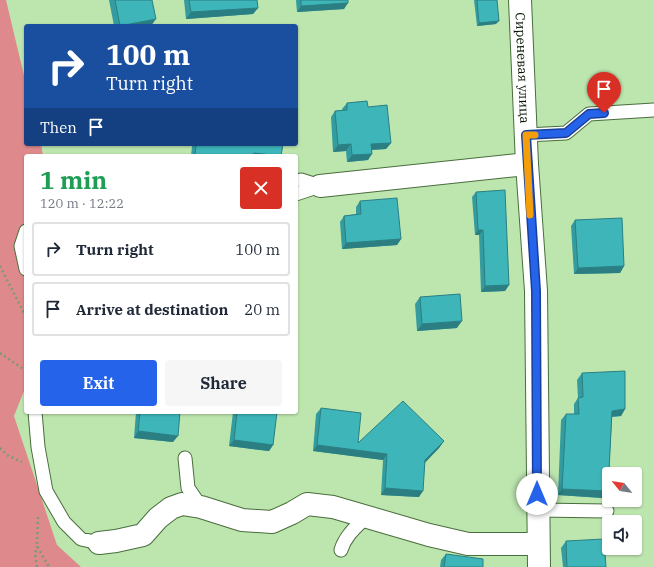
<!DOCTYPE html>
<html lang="en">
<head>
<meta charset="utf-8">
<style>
	:root { --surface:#fff; --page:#f6f6f7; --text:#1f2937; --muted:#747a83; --line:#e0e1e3; --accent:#2563eb }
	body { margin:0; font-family:"IBM Plex Serif",serif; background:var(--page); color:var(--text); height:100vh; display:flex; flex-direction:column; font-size:15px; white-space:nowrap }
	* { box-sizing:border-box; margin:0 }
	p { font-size:13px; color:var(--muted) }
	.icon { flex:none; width:22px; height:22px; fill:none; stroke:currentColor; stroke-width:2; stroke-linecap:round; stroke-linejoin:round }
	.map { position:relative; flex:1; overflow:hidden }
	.details { position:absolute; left:24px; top:154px; width:274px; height:260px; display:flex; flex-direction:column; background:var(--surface); border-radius:4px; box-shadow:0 1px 3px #0004 }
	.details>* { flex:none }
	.guide { position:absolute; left:24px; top:24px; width:274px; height:122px; border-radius:4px; box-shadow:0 1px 3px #0004; background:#1a4fa0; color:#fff; overflow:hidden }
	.needle { width:26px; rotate:300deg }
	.fabs { position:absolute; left:602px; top:467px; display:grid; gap:8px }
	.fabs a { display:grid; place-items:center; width:40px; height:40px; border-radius:4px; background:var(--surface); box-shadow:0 1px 3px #0004; font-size:20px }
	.pin { position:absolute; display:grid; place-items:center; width:34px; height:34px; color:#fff; margin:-41px -17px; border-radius:50% 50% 50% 0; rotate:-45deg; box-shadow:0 0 4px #0007 }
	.pin .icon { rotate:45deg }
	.me { position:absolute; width:44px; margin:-22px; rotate:0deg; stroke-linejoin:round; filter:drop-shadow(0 0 3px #0008) }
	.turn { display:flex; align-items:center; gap:14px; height:84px; padding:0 16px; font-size:18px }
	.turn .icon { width:52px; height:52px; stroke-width:2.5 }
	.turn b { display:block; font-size:28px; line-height:34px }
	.then { display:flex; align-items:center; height:38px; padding:0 16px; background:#0003; gap:8px; font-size:15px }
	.round { display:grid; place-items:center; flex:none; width:42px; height:42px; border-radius:4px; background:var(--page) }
	.headline { display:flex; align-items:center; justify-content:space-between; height:68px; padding:0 16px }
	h1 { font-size:24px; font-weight:700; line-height:30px; color:#1e9e55 }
	.button { display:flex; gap:8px; margin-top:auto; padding:8px 16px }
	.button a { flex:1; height:46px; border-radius:4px; background:var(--accent); color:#fff; font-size:16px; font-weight:700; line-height:46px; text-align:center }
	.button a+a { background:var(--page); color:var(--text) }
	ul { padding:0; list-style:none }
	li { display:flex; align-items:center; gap:12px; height:54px; margin:0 8px 6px; padding:0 8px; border:2px solid var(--line); border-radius:4px }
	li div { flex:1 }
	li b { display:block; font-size:15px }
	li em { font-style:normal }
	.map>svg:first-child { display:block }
	.forest { fill:#de898c }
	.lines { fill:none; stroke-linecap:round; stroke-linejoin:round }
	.service-casing { stroke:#496d3c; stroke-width:15 }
	.minor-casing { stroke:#496d3c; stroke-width:24 }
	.path { stroke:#7c9b72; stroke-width:2.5; stroke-dasharray:2 3; stroke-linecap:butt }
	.service { stroke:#fff; stroke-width:13 }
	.minor { stroke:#fff; stroke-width:22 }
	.wall { fill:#349c9f }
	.shaded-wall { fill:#2b7f82 }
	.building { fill:#3db5b9; stroke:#2b7f82 }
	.route-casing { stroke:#184099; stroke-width:10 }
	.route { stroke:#2563eb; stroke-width:7 }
	.slow { stroke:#f59e0b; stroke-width:7 }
	.labels { text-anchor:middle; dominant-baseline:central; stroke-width:4; stroke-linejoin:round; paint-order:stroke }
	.street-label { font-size:13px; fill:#061402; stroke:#bde6af }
</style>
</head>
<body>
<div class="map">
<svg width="654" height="567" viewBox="0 0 654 567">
	<rect width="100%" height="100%" fill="#bde6af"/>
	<path class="forest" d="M0 0H6L26 84V144H41L43 156H26V386L14 416 57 545 81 567H0Z"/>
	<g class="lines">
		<defs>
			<path id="service" d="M526 135 566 133 589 114 654 110
				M301 180 320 186
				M296 194 320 186
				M26 231 21 246 26 269
				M35 412 38 447 46 491 64 522 81 539 99 543
				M185 458 188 488 201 507
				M538 510 607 511
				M341 550C345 536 356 527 366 517"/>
			<g id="minor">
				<path id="s1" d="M520 0 527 164 536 291 539 567"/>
				<path d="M320 186 527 164"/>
				<path d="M99 543 116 541 143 535 158 518 171 508 182 504 201 507 242 520 272 522 292 513 307 504 333 507 429 535 468 544H538"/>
			</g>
		</defs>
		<use href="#service" class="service-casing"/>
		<use href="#minor" class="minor-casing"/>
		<path class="path" d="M0 266 26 317
			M0 353 26 371
			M0 448 7 455 22 462
			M38 517 37 546 49 567
			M37 567 35 554 37 546"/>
		<use href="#service" class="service"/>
		<use href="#minor" class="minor"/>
	</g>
	<path class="wall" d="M109 0H152L151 26H114Z
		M184 0H257L258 8 253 14 186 19Z
		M296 0H348L344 9 297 12Z
		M474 0H497L496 24 477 26Z
		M347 103 368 107 391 143 386 149 372 150 368 160 347 162 346 151 333 152 331 117 335 111 342 110V109Z
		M194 144H283L281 156H191L192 146Z
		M476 192 509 285 505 291 481 292 479 235H475L472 197Z
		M360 201 401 239 397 245 342 249 340 222 344 216 356 214V207Z
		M575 220 624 266 620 273 574 274 571 226Z
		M420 297 457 328 417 331 415 304Z
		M582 373 625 409 621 416 612 417 608 491 603 498 558 495 561 420 566 414H574V404L578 398 577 380Z
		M321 408 358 443 444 441 439 448 425 462 419 497 381 495 383 460 313 451 316 414Z
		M136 412H180L173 442 134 438Z
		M233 412H277L273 445 269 451 229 446Z
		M566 541 606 567H563L561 548Z
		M446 554 483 567H440L441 560Z"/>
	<path class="shaded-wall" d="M348 3 344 9 297 12 301 6Z
		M258 8 253 14 186 19 191 12Z
		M156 19 151 26H122Z
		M499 21 496 24 477 26 479 23Z
		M391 143 386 149 367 150 371 144Z
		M351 144 346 151 333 152 338 145Z
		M254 153 280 156H252Z
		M372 154 368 160 347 162 352 155Z
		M478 230H483L479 235H475Z
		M401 239 397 245 342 249 346 243Z
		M624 266 620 273 574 274 578 268Z
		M509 285 505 291 481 292 485 286Z
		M462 321 457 328 417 331 422 324Z
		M625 409 621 416 607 417 612 411Z
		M138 431 178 436 173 442 134 438Z
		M234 440 273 445 269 451 229 446Z
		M444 441 439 448 421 467 425 460Z
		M317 445 387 454 383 460 313 451Z
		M385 488 423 491 419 497 381 495Z
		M562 489 608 491 603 498 558 495Z"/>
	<path class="building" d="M115 0H152L156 19 120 26Z
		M189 0H257L258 8 191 12Z
		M301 0H348V3L301 6Z
		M477 0H497L499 21 479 23Z
		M367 101 368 107 387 105 391 143 371 144 372 154 352 155 351 144 338 145 335 111 347 110V103Z
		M196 144H283L281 156 254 153 253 156H195Z
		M505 190 509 285 485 286 483 230H478L476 192Z
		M397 198 401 239 346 243 344 216 361 214 360 201Z
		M622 218 624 266 578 268 575 220Z
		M460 294 462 321 422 324 420 297Z
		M625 371V409L612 411 608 491 562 489 566 414H579L578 398 583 397 582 373Z
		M403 401 444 441 425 460 423 491 385 488 387 454 317 445 321 408 361 413 358 443Z
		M140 412H180L178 436 138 431Z
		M237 412H277L273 445 234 440Z
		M604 539 606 567H567L566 541Z
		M446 554 483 559V567H444Z"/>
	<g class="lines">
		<defs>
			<path id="route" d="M537 494 536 291 526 135 566 133 589 114 604 113"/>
		</defs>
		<use href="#route" class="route-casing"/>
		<use href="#route" class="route"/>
		<path class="slow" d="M530 215 526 135H535"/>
	</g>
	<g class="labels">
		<g class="street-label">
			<text stroke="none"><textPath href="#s1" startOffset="68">Сиреневая улица</textPath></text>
		</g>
	</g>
</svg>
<div class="fabs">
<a><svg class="needle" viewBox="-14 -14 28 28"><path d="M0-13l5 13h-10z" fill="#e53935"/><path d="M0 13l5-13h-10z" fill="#747a83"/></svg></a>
<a><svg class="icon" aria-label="sound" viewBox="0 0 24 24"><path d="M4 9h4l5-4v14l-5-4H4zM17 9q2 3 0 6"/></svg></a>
</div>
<div class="pin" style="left:604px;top:113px;background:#d93025"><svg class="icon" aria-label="arrive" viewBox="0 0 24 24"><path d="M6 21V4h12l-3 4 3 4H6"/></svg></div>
<svg class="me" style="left:537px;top:494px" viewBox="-20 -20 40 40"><circle r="19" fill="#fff"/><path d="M0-13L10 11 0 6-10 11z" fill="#2563eb"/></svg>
<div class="guide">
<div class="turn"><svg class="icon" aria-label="right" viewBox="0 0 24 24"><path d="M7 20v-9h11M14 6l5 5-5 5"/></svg><div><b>100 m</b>Turn right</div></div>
<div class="then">Then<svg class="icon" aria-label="arrive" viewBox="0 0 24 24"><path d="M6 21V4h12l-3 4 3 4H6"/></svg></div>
</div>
<section class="details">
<div class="headline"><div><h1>1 min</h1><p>120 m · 12:22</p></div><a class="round" style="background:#d93025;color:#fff"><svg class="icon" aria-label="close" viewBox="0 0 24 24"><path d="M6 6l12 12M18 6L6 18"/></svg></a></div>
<ul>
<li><svg class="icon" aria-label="right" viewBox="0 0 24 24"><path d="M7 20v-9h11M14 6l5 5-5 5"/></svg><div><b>Turn right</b></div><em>100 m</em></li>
<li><svg class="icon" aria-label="arrive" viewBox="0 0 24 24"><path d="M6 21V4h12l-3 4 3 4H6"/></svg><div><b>Arrive at destination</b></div><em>20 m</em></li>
</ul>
<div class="button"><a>Exit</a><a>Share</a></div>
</section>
</div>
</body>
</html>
